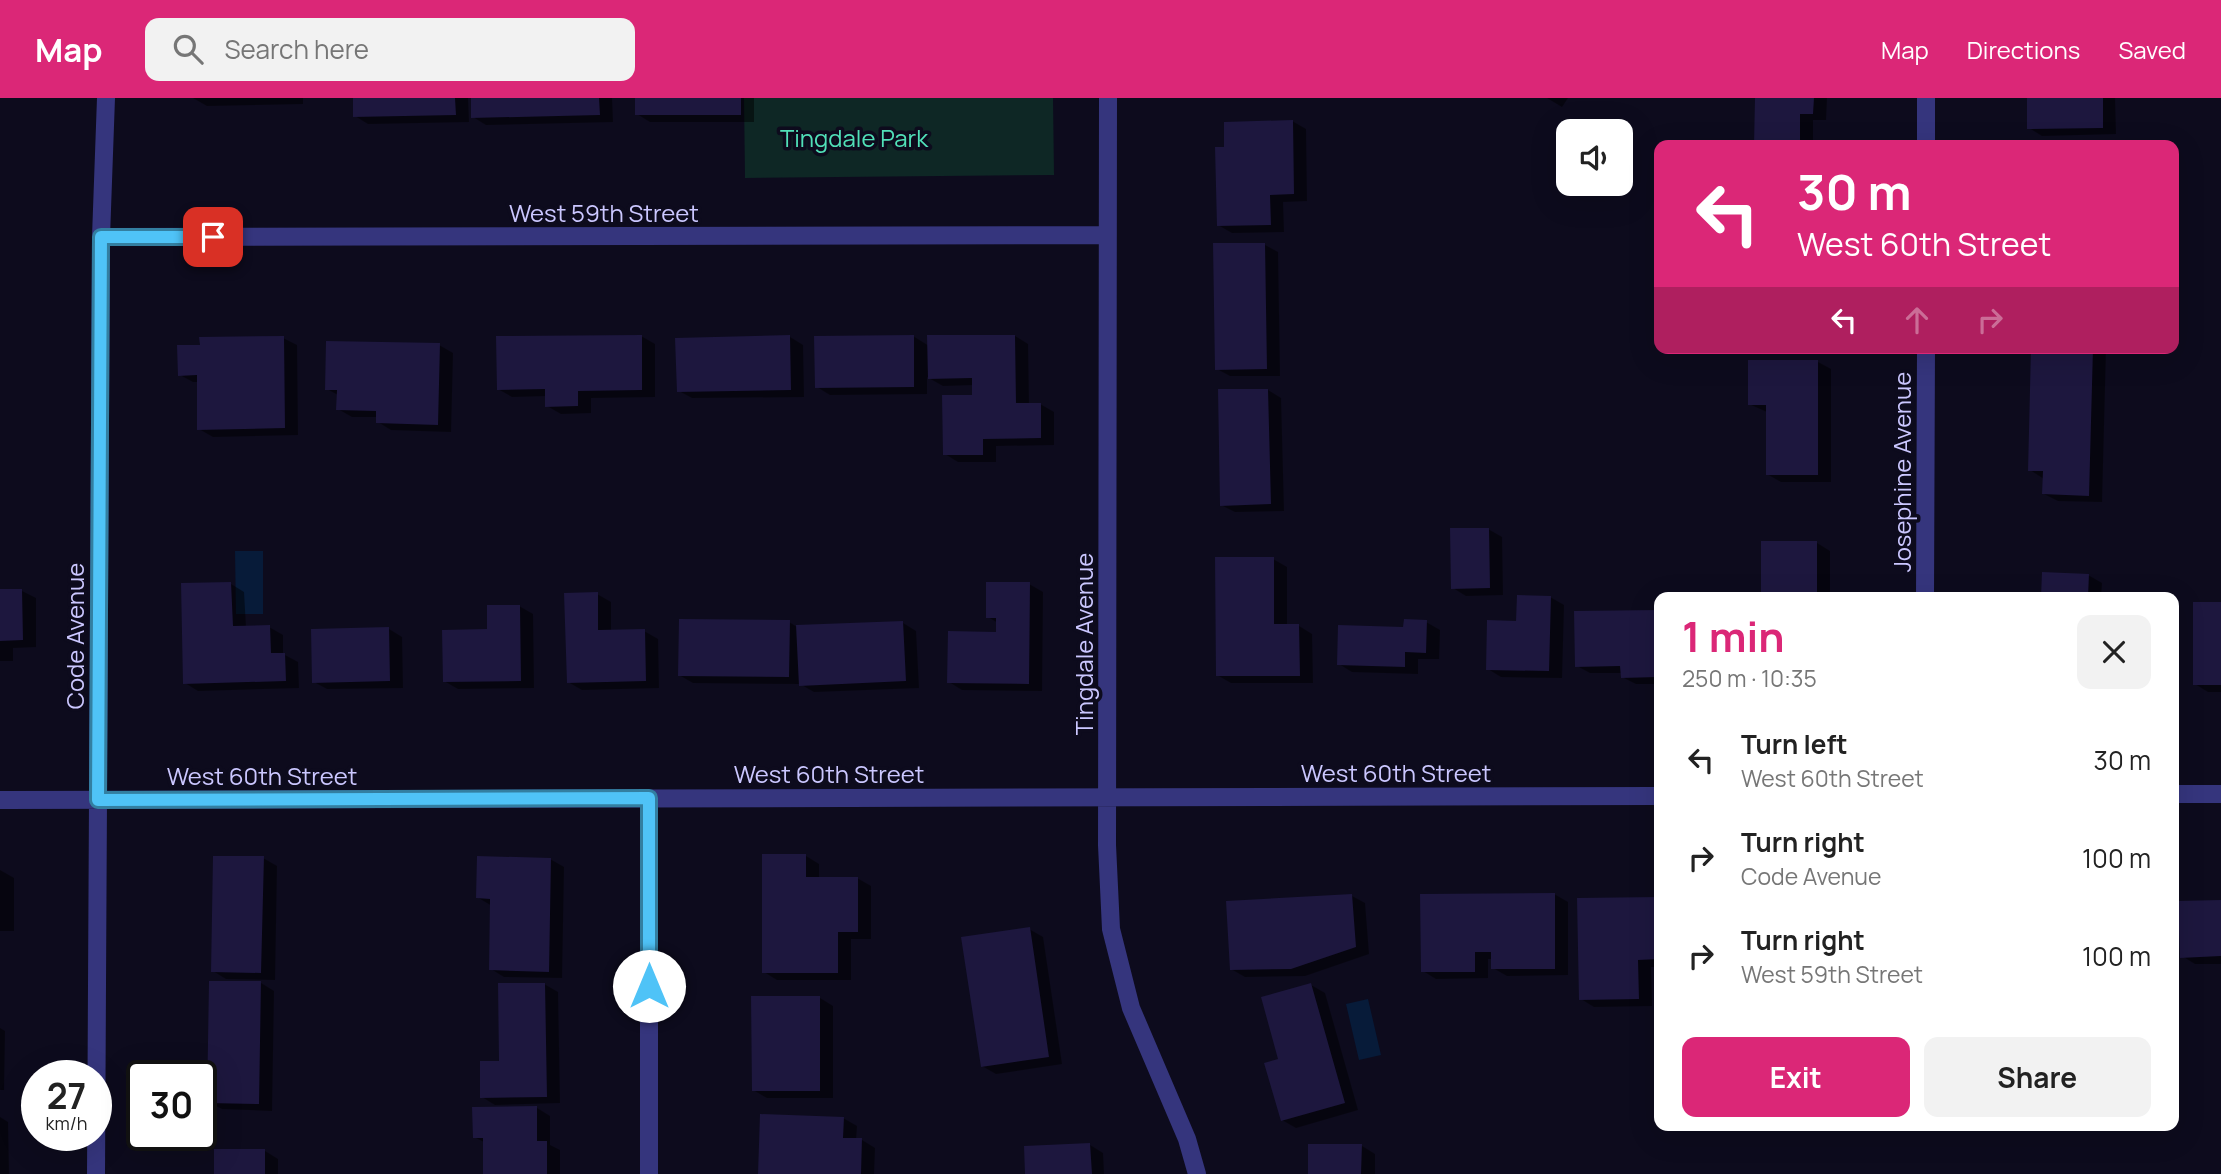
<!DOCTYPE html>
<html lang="en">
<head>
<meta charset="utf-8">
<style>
	:root { --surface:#fff; --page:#f2f2f2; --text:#222; --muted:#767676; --accent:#db2777 }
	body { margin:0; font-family:Manrope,sans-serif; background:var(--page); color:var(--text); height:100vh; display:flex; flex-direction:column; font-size:26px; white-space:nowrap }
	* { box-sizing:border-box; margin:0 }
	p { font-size:23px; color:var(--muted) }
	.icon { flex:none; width:38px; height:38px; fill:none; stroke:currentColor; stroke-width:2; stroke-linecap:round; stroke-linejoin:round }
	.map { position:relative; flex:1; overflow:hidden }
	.panel { position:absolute; left:1654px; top:494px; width:525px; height:539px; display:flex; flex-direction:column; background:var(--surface); border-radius:14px; box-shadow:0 7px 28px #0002 }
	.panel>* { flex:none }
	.top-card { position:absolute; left:1654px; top:42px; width:525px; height:214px; border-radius:14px; box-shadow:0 7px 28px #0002; background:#db2777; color:#fff; overflow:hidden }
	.tools { position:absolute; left:1556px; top:21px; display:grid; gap:14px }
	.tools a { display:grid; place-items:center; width:77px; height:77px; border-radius:14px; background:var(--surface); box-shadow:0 7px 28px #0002; font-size:35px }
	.speed { position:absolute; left:21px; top:962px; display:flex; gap:14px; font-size:35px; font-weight:700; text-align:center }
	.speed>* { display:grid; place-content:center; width:91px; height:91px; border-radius:50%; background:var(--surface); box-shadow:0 7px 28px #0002; line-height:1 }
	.speed small { font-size:18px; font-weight:400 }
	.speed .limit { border:4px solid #111; border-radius:10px; background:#fff; color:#111 }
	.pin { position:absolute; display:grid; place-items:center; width:60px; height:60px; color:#fff; margin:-30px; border-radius:14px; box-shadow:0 4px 10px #0006 }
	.me { position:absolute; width:77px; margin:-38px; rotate:0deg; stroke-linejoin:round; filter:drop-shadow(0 0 5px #0008) }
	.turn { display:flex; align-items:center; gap:24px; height:147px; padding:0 28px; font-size:32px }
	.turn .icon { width:91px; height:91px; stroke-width:2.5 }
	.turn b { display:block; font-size:49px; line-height:60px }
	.lanes { display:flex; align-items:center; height:66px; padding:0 28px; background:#0003; justify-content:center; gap:35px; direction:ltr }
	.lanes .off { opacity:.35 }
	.round { display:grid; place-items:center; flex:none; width:74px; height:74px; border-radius:14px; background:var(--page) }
	.summary { display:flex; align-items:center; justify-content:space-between; height:119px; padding:0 28px }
	h1 { font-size:42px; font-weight:700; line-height:52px; color:var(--accent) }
	.action { display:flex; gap:14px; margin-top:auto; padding:14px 28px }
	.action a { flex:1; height:80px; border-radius:14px; background:var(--accent); color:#fff; font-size:28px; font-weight:700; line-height:80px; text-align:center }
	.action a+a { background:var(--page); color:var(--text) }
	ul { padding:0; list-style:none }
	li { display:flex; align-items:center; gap:21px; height:98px; padding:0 28px }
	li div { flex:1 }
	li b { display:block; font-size:26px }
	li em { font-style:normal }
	header { display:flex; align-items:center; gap:42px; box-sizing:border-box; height:98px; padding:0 35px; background:var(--accent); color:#fff }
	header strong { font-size:33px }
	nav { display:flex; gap:38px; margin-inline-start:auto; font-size:24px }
	.search { width:490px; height:63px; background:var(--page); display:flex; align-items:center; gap:18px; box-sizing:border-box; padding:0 24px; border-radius:14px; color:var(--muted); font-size:26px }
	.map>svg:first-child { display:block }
	.green { fill:#0e2725 }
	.water { fill:#071b39 }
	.shadow { fill:#0007 }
	.building { fill:#1d173e }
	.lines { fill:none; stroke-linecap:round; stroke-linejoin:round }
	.street { stroke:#35357d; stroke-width:18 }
	.route-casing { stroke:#337fa1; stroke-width:18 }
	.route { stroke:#4fc3f7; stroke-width:12 }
	.labels { text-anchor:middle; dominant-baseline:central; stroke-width:7; stroke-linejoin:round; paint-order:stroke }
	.park-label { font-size:24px; fill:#51e0b8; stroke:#0d0b1d }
	.street-label { font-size:24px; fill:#cbc7ff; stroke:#0d0b1d }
</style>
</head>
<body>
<header>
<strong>Map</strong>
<div class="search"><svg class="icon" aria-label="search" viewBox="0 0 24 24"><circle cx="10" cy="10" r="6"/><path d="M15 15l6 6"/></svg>Search here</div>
<nav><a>Map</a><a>Directions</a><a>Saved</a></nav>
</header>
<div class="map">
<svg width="2221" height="1076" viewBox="0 0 2221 1076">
	<rect width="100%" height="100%" fill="#0d0b1d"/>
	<path class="green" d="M744 0H1053L1054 77 745 80Z"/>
	<path class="water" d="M235 453H263V516H236Z
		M1368 901 1381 957 1359 962 1346 906Z"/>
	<path class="shadow" d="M193 0H303V6L207 8Z
		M354 0H468L469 24 368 26 355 18Z
		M472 0H612L613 24 486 27 473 19Z
		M637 0H754V24H650L637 16Z
		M1547 0H1568L1562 9Z
		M1757 0H1827L1826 22H1813V47H1756Z
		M2028 0H2115L2116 36 2042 38 2029 30Z
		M1292 23 1306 31 1307 103 1283 104 1284 134 1232 135 1218 127 1226 51Z
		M1265 147 1278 154 1280 278H1230L1217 271Z
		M641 238 655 246V299L591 300V315L561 316 547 308V298L512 299 498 291Z
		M913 238 929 248 1015 238 1028 246 1029 307 1040 306 1054 314V347L996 348V364H958L945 356 973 299V287L943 288 927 279V296L830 297 817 289Z
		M790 239 803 247 804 299 692 300 679 293Z
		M283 240 297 247 298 337 213 339 199 331 198 284H193L180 277 201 249Z
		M439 247 453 255 451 334 391 332 378 324V319H352L338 311V297L327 291Z
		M2033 250H2106L2102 404 2058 403 2044 396V381L2030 372Z
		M1818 264 1831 271V384H1781L1767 376V314L1749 306Z
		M1268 292 1281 300 1284 413 1235 414 1221 407Z
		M1488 431 1502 439 1503 497 1466 498 1453 490Z
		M1817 445 1830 453V499H1763Z
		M1273 461 1287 469V528H1299L1312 536 1313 585H1231L1217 577Z
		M2088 477 2102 485 2101 499H2043Z
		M231 486 244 494 246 529H269L283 537V556L298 564 299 590 198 593 185 585Z
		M1029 486 1043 494 1042 593 962 592 949 584 998 535V525L988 519Z
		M0 493H22L36 500V549L13 550V563H0Z
		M597 496 611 504V533H644L658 541 659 590 582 592 568 584Z
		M1550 499 1564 507 1562 580 1501 579 1488 571 1518 524Z
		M2221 505V594H2208L2195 586Z
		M519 508 533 516 534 590 458 591 444 583 489 533Z
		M1659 514V586H1636L1622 579V575H1590L1577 568Z
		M789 524 797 529 903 525 916 533 919 590 814 594 800 586 693 585 679 577Z
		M1426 524 1440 532 1439 561H1418V576L1352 574 1339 566 1405 531Z
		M389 531 402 539 403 590 327 591 314 584Z
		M806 758 819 766V780H857L871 788V841H851V882H777L764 874Z
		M263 760 277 768 275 882 226 881 213 873Z
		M550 761 564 769 562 880 504 879 491 871 492 808 477 799Z
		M0 772 14 780V833H0Z
		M1554 796 1568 804V877L1507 878 1493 870V861H1488V880L1436 881 1423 873Z
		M1352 798 1365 805 1369 856 1305 878 1245 879 1231 871Z
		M1659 801V869H1651L1652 908 1594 909 1581 901Z
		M2221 804V866H2195L2182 858Z
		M1029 831 1043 839 1062 966 996 976 982 968Z
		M211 885H261L274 893 272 1013 222 1011 208 1004Z
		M544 886 558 894 560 1005 495 1007 482 999Z
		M1311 887 1325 895 1358 1012 1296 1030 1282 1022 1281 962Z
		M820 900 833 908V1000H767L753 992Z
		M0 930 5 933 4 992H0Z
		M537 1010 550 1018V1047L560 1052V1076H485L484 1044 474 1039Z
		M0 1019 8 1024 9 1076H0Z
		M843 1020 857 1028 856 1042H862L875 1050 874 1076H760Z
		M1090 1047 1103 1055 1104 1076H1027Z
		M1362 1048 1375 1056V1076H1310Z
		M265 1053 278 1061V1076H215Z"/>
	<path class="building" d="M353 0H455L456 17 353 19Z
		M471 0H599L600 17 471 20Z
		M635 0H741V17H635Z
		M1755 0H1814L1813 16H1800V47H1754Z
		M2027 0H2103V30L2027 31Z
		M1293 22 1294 96 1270 97 1271 127 1217 128 1215 49H1224V24Z
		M1213 145H1265L1267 271 1215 272Z
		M642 237V292L578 293V308L545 309V291L497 292 496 238Z
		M790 237 791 292 677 294 675 240Z
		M914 237V289L815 290 814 238Z
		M927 237H1015L1016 305H1041V340L983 341V357H943L942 297H972V280L928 281Z
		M284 238 285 330 197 332V277L178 278 177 247H200L199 239Z
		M326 243 440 245 438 327 376 325V313L336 312 337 292H325Z
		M2031 250H2093L2089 398 2042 396 2043 373H2028Z
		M1748 262H1818V377H1766V307H1748Z
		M1218 291H1268L1271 406 1220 408Z
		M1450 430H1489L1490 490 1451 491Z
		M1761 443H1817V499H1761Z
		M1215 459H1274V526H1299L1300 578H1216Z
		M2042 474 2089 476 2088 499H2041Z
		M231 484 233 528 270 527 271 555H285L286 583 183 586 181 485Z
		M986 484H1030L1029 586 947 585 948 533 996 534V520H986Z
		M0 491H22L23 542 0 543Z
		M598 494V532L645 531 646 583 567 585 564 495Z
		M1517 497 1551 498 1549 573 1486 572 1487 522 1516 523Z
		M2193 504H2221V587H2193Z
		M487 507H520L521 583 443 584 442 532 487 531Z
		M1659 512V579L1621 580 1620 568 1575 569 1574 513Z
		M679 521 790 522 789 579 678 578Z
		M1404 521 1427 522 1426 555 1405 554V569L1337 567 1338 527 1403 529Z
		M903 523 906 583 799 588 796 527Z
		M389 529 390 583 312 585 311 531Z
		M762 756H806V779H858V834H838V875H762Z
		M213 758H264L261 875 211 874Z
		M477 758 551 760 549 874 489 872 490 801 476 800Z
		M1555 795V871H1491V854H1475V874H1421L1420 796Z
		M1352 796 1356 849 1291 871 1230 872 1226 803Z
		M1659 799V861L1638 862 1639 901 1579 902 1577 800Z
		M2221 802V858L2180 860 2178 803Z
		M1030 829 1049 959 981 969 961 839Z
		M209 883H261L259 1006 207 1005Z
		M498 885H545L547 999 480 1000V963H499Z
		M1311 885 1345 1005 1281 1023 1264 965 1278 961 1261 899Z
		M751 898H820V993H752Z
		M537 1008V1043H547V1076H483V1040H473L472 1009Z
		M760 1016 844 1019 843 1040H862L861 1076H758Z
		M1090 1045 1092 1076H1025L1024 1048Z
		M1308 1046H1362L1361 1076H1308Z
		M214 1051H265V1076H214Z"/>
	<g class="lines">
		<path class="street" d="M1108 0 1107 747 1111 831 1131 910 1187 1041 1197 1076
			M1926 47V0
			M101 139 1107 137
			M1925 499 1926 250
			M2174 696H2221
			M649 700V1076
			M0 702 1659 698
			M96 1076 101 139 106 0"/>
	</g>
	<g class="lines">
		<defs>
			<path id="route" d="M213 139H101L98 702 649 700V888"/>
		</defs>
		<use href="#route" class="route-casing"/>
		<use href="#route" class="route"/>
	</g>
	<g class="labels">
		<g class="park-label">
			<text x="854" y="39">Tingdale Park</text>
		</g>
		<g class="street-label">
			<text x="604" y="114">West 59th Street</text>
			<text transform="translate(1901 374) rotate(-90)">Josephine Avenue</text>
			<text transform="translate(74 538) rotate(-90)">Code Avenue</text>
			<text transform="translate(1083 546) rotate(-90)">Tingdale Avenue</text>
			<text x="1396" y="674">West 60th Street</text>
			<text x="829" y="675">West 60th Street</text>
			<text x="262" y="677">West 60th Street</text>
		</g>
	</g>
</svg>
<div class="tools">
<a><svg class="icon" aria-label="sound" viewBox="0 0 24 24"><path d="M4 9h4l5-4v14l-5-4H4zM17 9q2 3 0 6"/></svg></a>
</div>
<div class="speed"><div>27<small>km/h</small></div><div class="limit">30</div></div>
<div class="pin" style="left:213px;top:139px;background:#d93025"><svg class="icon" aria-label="arrive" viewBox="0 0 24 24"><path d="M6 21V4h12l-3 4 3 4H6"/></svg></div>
<svg class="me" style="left:649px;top:888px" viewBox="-20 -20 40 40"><circle r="19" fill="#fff"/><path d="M0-13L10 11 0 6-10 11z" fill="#4fc3f7"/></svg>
<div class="top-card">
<div class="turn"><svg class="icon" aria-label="left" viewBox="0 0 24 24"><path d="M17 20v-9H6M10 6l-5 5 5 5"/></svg><div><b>30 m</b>West 60th Street</div></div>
<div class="lanes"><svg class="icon" aria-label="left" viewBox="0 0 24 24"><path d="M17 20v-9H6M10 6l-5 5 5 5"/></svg><svg class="icon off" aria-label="ahead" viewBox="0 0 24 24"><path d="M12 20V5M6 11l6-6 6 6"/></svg><svg class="icon off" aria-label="right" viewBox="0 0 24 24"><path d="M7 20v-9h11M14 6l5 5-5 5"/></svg></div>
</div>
<section class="panel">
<div class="summary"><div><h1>1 min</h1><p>250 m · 10:35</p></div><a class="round"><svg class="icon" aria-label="close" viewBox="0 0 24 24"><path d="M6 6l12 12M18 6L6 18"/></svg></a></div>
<ul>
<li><svg class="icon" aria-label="left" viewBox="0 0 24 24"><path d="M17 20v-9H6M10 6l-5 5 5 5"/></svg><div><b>Turn left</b><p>West 60th Street</p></div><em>30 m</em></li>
<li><svg class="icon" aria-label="right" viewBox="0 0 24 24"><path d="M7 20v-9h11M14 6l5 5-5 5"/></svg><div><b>Turn right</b><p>Code Avenue</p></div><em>100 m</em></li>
<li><svg class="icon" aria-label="right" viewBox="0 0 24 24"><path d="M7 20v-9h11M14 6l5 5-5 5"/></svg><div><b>Turn right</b><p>West 59th Street</p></div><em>100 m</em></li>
</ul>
<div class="action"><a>Exit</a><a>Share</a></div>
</section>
</div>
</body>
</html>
